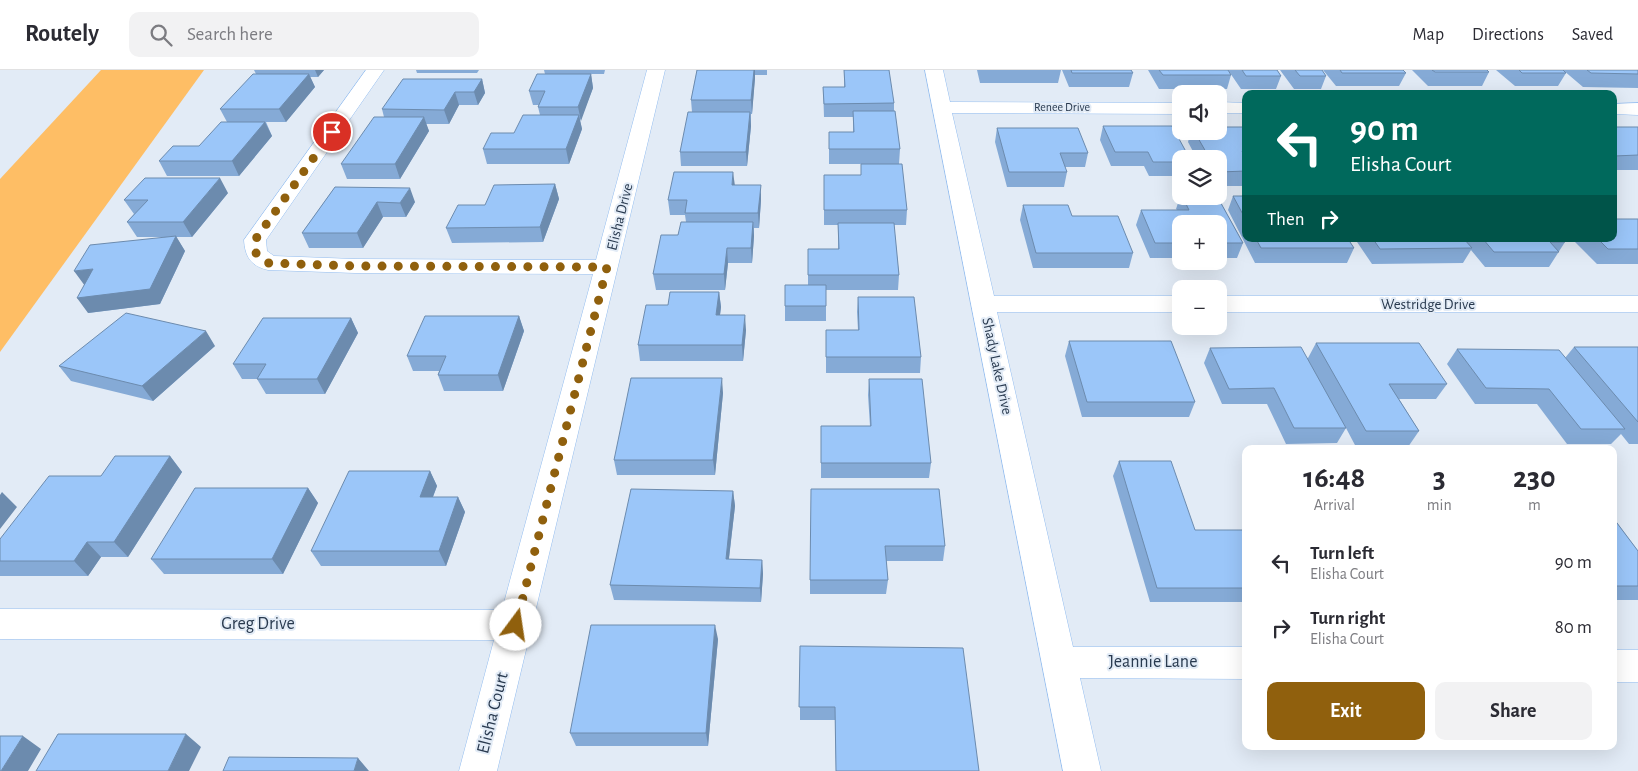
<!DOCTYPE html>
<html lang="en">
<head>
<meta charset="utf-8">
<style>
	:root { --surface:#fff; --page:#f2f2f3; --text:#2b2b33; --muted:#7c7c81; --line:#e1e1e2; --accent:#90600d }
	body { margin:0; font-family:"Alegreya Sans",sans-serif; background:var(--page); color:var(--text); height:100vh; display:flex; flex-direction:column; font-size:19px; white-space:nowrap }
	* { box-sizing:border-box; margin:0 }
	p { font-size:16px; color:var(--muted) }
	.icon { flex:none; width:28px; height:28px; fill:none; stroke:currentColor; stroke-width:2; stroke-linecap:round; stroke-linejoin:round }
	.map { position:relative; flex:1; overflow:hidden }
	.details { position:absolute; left:1242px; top:375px; width:375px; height:305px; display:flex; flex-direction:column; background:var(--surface); border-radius:10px; box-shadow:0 5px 20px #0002 }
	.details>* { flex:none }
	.top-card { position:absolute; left:1242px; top:20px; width:375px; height:152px; border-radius:10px; box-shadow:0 5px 20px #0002; background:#00695c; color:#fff; overflow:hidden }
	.tools { position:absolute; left:1172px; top:15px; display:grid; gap:10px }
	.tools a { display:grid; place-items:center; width:55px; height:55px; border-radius:10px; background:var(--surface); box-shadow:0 5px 20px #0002; font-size:25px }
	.pin { position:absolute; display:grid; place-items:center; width:42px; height:42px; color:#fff; margin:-21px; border:2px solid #fff; border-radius:50%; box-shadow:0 1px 5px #0007 }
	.me { position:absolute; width:55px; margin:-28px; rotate:14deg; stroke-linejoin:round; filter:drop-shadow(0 0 4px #0008) }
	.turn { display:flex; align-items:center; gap:18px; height:105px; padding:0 25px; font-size:22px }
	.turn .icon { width:65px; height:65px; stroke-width:2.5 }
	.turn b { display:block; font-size:35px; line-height:42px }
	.then { display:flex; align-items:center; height:48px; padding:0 25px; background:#0003; gap:10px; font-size:19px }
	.eta { display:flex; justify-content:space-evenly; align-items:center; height:85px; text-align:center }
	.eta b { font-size:30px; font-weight:700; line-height:35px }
	.action { display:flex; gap:10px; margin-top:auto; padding:10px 25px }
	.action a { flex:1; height:58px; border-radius:10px; background:var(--accent); color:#fff; font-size:20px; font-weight:700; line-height:58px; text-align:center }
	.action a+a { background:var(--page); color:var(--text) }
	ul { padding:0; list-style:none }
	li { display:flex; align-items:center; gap:15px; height:65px; padding:0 25px }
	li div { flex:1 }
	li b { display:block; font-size:19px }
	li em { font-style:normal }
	header { display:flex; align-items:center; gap:30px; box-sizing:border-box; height:70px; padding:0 25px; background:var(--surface); border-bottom:1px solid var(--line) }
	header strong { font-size:24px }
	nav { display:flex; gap:28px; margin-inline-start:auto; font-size:18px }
	.search { width:350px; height:45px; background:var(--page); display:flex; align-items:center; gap:12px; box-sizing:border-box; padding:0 18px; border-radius:10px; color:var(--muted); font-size:19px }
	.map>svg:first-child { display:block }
	.green { fill:#febe65 }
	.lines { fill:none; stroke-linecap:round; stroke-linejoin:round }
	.minor-casing { stroke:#93bdf0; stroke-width:1 }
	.minor { fill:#fff; fill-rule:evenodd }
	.wall { fill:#85aad6 }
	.shaded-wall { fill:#6c8bae }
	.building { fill:#9bc6f9; stroke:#6c8bae }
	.route { stroke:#90600d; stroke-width:9; stroke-dasharray:0 16.2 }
	.labels { text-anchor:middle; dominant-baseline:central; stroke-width:4; stroke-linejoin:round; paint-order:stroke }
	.far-street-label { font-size:12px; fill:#293a4f; stroke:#e2ebf6 }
	.street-label { font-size:15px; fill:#293a4f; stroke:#e2ebf6 }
	.near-street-label { font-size:18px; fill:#293a4f; stroke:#e2ebf6 }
</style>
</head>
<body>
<header>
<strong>Routely</strong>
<div class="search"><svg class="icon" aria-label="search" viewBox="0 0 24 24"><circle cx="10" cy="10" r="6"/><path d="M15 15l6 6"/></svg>Search here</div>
<nav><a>Map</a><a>Directions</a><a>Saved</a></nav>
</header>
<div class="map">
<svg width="1638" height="701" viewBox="0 0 1638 701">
	<rect width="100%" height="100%" fill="#e2ebf6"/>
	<path class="green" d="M101 0H204L0 282V109Z"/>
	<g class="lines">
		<defs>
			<path id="minor" d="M366 0H384L266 170 267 181 274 186 355 189 596 190 647 0H665L497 701H459L494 570 0 569V539L502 540 593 204 355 203 268 200C251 196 245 187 244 170Z
				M925 0H943L950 32 1181 33V44L952 43 994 226H1181V242H997L1073 577H1246V609L1080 608 1101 701H1063Z
				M1219 32 1246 33V43H1219Z
				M1638 33V45L1614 44V34Z
				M1219 226H1638V242H1219Z
				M1614 580H1638V612H1614Z"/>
		</defs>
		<use href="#minor" class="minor-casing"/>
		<use href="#minor" class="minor"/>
	</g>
	<path class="wall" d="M254 0H324L318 7H310L315 17 286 52H266L272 66 239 106H167L159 91 199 76 227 52 220 39 256 4Z
		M416 0H479L477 3H417Z
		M544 0H605L604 4H591L593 18 580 51 582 59 569 94H487L483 79 514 63 540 45 538 37 539 35H533L529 21 545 4Z
		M697 0H767V5H755L752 44H751V56L747 96H681L680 82 692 42 691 30Z
		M844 0 894 33V41L900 79 899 94H829V62H853V47H824L823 17H844Z
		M977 0H1061L1058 13H980Z
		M1062 0H1131L1133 3 1129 17H1069Z
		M1148 0H1228L1231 5 1227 19H1159Z
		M1228 0H1277L1281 6 1276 19H1241Z
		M1280 0H1322L1326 6 1321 19H1294Z
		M1323 0H1403L1406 3 1399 16H1336Z
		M1412 0H1487L1489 2 1482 16H1428Z
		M1496 0H1563L1566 3 1558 16H1515Z
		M1563 0H1638V18L1583 17Z
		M482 9 485 23 478 35H459L449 54H426L429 61 400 109H347L341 94 384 47 382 39Z
		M1103 56 1181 89V106H1149L1144 96H1111L1100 70Z
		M1246 57V116H1219V89H1197L1188 72 1191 61H1219Z
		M1614 57H1638V100H1614Z
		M997 58 1088 83 1085 97H1065L1067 102 1064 117H1007L995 72Z
		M861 94 907 140 906 155H894L899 205 898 220H826V251H785V236L808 215V179H838V155H824V105H861Z
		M555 114 559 129 543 172 452 173 446 158 485 135Z
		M734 115 761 130 759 158H754V166L752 193H728L725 220H656L653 204 686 152 685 145H670L668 130Z
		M335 117 415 132 406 147H383L363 178H309L302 163Z
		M228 123 192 167H176L185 181 160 234 88 243 164 167H137L127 152 134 144 124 130Z
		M1181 124V126H1217L1243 173 1237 188H1219V154H1181V188H1150L1136 155 1141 140H1177L1176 139Z
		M1233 126H1246V169H1348L1354 178 1347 193H1255L1228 140Z
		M1023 135 1072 146 1133 183 1129 198H1033L1020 150Z
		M1638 149V194H1597L1572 169H1614Z
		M1355 169H1562L1565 172 1549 197H1485L1471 180 1463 193 1372 194Z
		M719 222 721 237 720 245 746 260 743 291H640L638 275 668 235Z
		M858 227 921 287 920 303H826V260H858L857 242Z
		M519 246 524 261 503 321H444L438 305 439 301H413L407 286Z
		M351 248 358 263 325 324H266L257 309H242L233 294Z
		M1069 271 1195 332 1189 347H1082L1065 286Z
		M1316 273 1447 314 1436 329H1399L1419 361 1408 377H1356L1346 358 1337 373 1286 374 1267 334H1222L1204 293 1210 278 1308 288Z
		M215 276 153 331 71 311 59 296Z
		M1574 277H1638V374H1629L1621 364 1611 374H1567L1537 334H1475L1447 294 1457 279 1565 288Z
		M869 309 931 393 929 408H821V356H870L868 325Z
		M723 323 715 405H617L614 390Z
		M170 386 182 402 128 487H101L88 506H0V469L101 406Z
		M1119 391 1195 460H1246V532H1150L1113 406Z
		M430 401 437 416 433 427H458L465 442 446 496H321L311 481Z
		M308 418 318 433 283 504H164L151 489Z
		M939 419 945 476 943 491H886L888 510 886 524H810V510Z
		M733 421 735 436 729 489 762 490 763 504 761 532 614 530 610 515Z
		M1614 449 1638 481V530H1614Z
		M718 569 708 676H576L570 663Z
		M800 576 979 701H836L835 650H800Z"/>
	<path class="shaded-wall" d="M315 0H324L318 7Z
		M754 0H755V9L752 44 751 30Z
		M309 4 315 17 286 52 279 39Z
		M591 4 593 18 581 51 578 37Z
		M482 9 485 23 478 35 474 22Z
		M455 22 459 35 449 54 444 40Z
		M750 42 751 56 747 96 746 82Z
		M579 45 582 59 569 94 566 79Z
		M424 47 429 61 400 109 395 94Z
		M265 52 272 66 239 106 232 91Z
		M733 102 735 116 732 115Z
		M220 108 228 123 192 167 183 152Z
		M555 114 559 129 543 172 540 157Z
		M761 115V130L759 158 758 143Z
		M410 118 415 132 406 147 400 133Z
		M377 132 383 147 363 178 357 163Z
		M753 152 754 166 752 193 751 178Z
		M176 166 185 181 160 234 88 243 77 228Z
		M727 178 728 193 725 220 724 204Z
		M93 199 85 216 74 201Z
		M719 222 721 237 718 260 716 245Z
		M745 245 746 260 743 291 742 275Z
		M519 246 524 261 503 321 498 305Z
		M351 248 358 263 325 324 317 309Z
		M206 261 215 276 153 331 142 316Z
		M722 308 723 323 715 405 713 390Z
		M170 386 182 402 128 487 114 472Z
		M430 401 437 416 427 442 420 427Z
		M308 418 318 433 283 504 272 489Z
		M733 421 735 436 727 504 726 489Z
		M2 422 17 437 0 459V425Z
		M458 427 465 442 446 496 439 481Z
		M87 472 101 487 88 506 74 491Z
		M762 490 763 504 761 532 760 518Z
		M715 555 718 569 708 676 706 663Z
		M186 664 201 677 189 701H168Z
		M23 666 41 679 28 701H1Z
		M358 688 369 701H354Z"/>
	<path class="building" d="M697 0H754L751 30H691Z
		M844 0H889L894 33 824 34 823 17H845Z
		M1071 0H1131L1133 3H1072Z
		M1159 0H1228L1231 5H1163Z
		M1242 0H1277L1281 6H1246Z
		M1295 0H1322L1326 6H1300Z
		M1340 0H1403L1406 3H1342Z
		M1432 0H1487L1489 2H1435Z
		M1519 0H1563L1566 3H1522Z
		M1587 0H1638V4L1591 3Z
		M253 4H309L279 39H220Z
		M537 4H591L578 37H538L545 21H529Z
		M403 9H482L474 22H455L444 40 382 39Z
		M853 41H895L900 79H829V62H854Z
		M688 42H750L746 82H680Z
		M523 45H579L566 79H483L491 63H514Z
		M374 47H424L395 94H341Z
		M221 52H265L232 91H159L173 76H199Z
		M1103 56H1172L1190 89H1181V92H1153L1148 82H1115Z
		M1219 57H1246V81H1242L1246 88V101L1219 102V89H1210L1194 61H1219Z
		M1614 57H1638V85L1614 86Z
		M997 58H1078L1088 83H1060L1067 102H1009Z
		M861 94H902L907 140H824V105H861Z
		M674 102H733L732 115H761L758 143H685L687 130H668Z
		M145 108H220L183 152H127L148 130H124Z
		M555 114 540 157 446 158 458 135H485L494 115Z
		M335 117 410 118 400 133 377 132 357 163H302Z
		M1182 126H1217L1243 173H1219V154H1181V173H1155L1141 140H1189Z
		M1233 126H1246V150Z
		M1023 135H1068L1072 146H1118L1133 183H1036Z
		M1614 149H1638V179H1608L1598 169H1614Z
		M681 152H753L751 178H727L724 204H653L661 165H678Z
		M838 153H894L899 205H808V179H839Z
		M176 166 150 219 77 228 93 199 74 201 90 175Z
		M1256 169H1348L1354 178H1261Z
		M1373 169H1464L1472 178 1380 179Z
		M1483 169H1562L1565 172H1550L1559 182H1494Z
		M785 215H826V236H785Z
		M670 222H719L716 245H745L742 275H638L646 235H668Z
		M858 227H914L921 287H826V260H859Z
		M126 243 206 261 142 316 59 296Z
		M425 246H519L498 305H438L446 286H407Z
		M263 248H351L317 309H257L266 294H233Z
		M1069 271H1171L1195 332H1087Z
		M1316 273H1419L1447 314H1389L1419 361H1366Z
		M1301 277 1346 358H1294L1274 318 1229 319 1210 278Z
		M1574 277H1638V352Z
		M1457 279 1559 280 1625 359H1581L1549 319 1486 318Z
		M631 308H722L713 390H614Z
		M869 309H922L931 393H821V356H871Z
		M115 386H170L114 472H87L74 491H0V469L49 406H101Z
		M1119 391H1171L1195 460H1246V518H1157Z
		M349 401H430L420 427H458L439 481H311Z
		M195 418H308L272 489H151Z
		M631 419 733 421 726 489 762 490 760 518 610 515Z
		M811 419H939L945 476H885L888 510H810Z
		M1614 449 1638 481V516H1614Z
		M591 555H715L706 663H570Z
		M800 576 963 578 979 701H836L835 637H799Z
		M58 664H186L168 701H36Z
		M0 666H23L1 701H0Z
		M229 687 358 688 354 701H223Z"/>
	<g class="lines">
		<path class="route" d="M332 62 255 170 256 183 268 193 355 196 607 197 516 555"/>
	</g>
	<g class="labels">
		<g class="far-street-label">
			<text x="1062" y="37">Renee Drive</text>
		</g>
		<g class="street-label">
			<text transform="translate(620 147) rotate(-76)">Elisha Drive</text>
			<text x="1428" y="234">Westridge Drive</text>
			<text transform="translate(997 296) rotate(78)">Shady Lake Drive</text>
		</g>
		<g class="near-street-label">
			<text x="258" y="554">Greg Drive</text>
			<text x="1153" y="592">Jeannie Lane</text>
			<text transform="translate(493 643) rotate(-76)">Elisha Court</text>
		</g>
	</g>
</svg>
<div class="tools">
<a><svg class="icon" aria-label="sound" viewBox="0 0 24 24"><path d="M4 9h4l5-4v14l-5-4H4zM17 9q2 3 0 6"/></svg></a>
<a><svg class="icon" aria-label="layers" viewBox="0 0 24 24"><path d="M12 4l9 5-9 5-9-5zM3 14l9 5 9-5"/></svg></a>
<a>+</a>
<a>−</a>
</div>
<div class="pin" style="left:332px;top:62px;background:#d93025"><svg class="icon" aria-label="arrive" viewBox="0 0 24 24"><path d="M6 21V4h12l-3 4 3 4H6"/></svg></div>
<svg class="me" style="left:516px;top:555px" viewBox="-20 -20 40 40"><circle r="19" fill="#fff"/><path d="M0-13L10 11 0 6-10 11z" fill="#90600d"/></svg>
<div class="top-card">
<div class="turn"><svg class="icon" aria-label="left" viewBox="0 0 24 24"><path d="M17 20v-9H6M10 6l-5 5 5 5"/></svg><div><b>90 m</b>Elisha Court</div></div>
<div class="then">Then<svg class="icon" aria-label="right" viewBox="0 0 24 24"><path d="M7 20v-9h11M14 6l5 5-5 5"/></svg></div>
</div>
<section class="details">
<div class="eta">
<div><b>16:48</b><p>Arrival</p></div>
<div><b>3</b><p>min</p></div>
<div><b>230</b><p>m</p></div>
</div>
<ul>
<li><svg class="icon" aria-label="left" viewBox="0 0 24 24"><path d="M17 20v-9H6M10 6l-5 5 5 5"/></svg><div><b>Turn left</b><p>Elisha Court</p></div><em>90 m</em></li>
<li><svg class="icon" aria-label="right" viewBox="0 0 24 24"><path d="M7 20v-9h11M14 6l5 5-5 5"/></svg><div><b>Turn right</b><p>Elisha Court</p></div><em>80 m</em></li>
</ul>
<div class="action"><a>Exit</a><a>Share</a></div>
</section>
</div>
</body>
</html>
